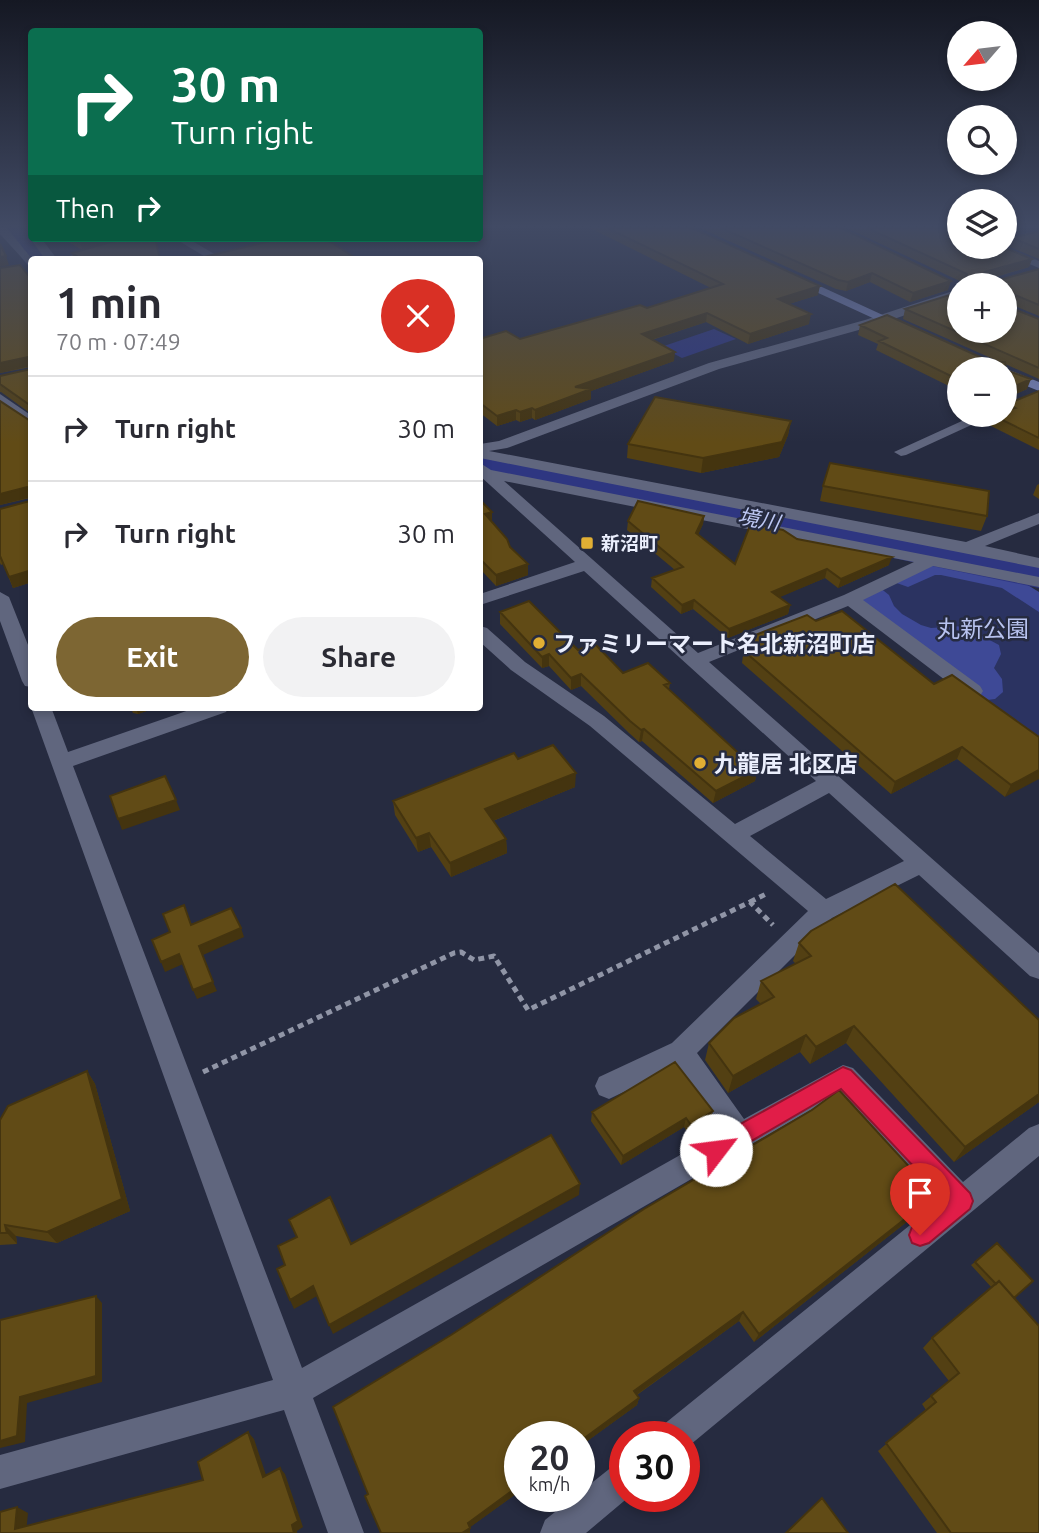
<!DOCTYPE html>
<html lang="en">
<head>
<meta charset="utf-8">
<style>
	:root { --surface:#fff; --page:#f2f2f3; --text:#2b2b33; --muted:#7c7c81; --line:#e1e1e2; --accent:#7d6633 }
	body { margin:0; font-family:Ubuntu,"Noto Sans JP",sans-serif; background:var(--page); color:var(--text); height:100vh; display:flex; flex-direction:column; font-size:26px; white-space:nowrap }
	* { box-sizing:border-box; margin:0 }
	p { font-size:23px; color:var(--muted) }
	.icon { flex:none; width:38px; height:38px; fill:none; stroke:currentColor; stroke-width:2; stroke-linecap:round; stroke-linejoin:round }
	.map { position:relative; flex:1; overflow:hidden }
	.details { position:absolute; left:28px; top:256px; width:455px; height:455px; display:flex; flex-direction:column; background:var(--surface); border-radius:7px; box-shadow:0 4px 10px #0003 }
	.details>* { flex:none }
	.top-card { position:absolute; left:28px; top:28px; width:455px; height:214px; border-radius:7px; box-shadow:0 4px 10px #0003; background:#0b6e4f; color:#fff; overflow:hidden }
	.needle { width:46px; rotate:242deg }
	.fabs { position:absolute; left:947px; top:21px; display:grid; gap:14px }
	.fabs a { display:grid; place-items:center; width:70px; height:70px; border-radius:50%; background:var(--surface); box-shadow:0 4px 10px #0003; font-size:35px }
	.speed { position:absolute; left:504px; top:1421px; display:flex; gap:14px; font-size:35px; font-weight:700; text-align:center }
	.speed>* { display:grid; place-content:center; width:91px; height:91px; border-radius:50%; background:var(--surface); box-shadow:0 4px 10px #0003; line-height:1 }
	.speed small { font-size:18px; font-weight:400 }
	.speed .limit { border:10px solid #d22; background:#fff; color:#111 }
	.pin { position:absolute; display:grid; place-items:center; width:60px; height:60px; color:#fff; margin:-72px -30px; border-radius:50% 50% 50% 0; rotate:-45deg; box-shadow:0 0 7px #0007 }
	.pin .icon { rotate:45deg }
	.me { position:absolute; width:77px; margin:-38px; rotate:60deg; stroke-linejoin:round; filter:drop-shadow(0 0 5px #0008) }
	.turn { display:flex; align-items:center; gap:24px; height:147px; padding:0 28px; font-size:32px }
	.turn .icon { width:91px; height:91px; stroke-width:2.5 }
	.turn b { display:block; font-size:49px; line-height:60px }
	.then { display:flex; align-items:center; height:66px; padding:0 28px; background:#0003; gap:14px; font-size:26px }
	.round { display:grid; place-items:center; flex:none; width:74px; height:74px; border-radius:37px; background:var(--page) }
	.overview { display:flex; align-items:center; justify-content:space-between; height:119px; padding:0 28px }
	h1 { font-size:42px; font-weight:700; line-height:52px }
	.action { display:flex; gap:14px; margin-top:auto; padding:14px 28px }
	.action a { flex:1; height:80px; border-radius:42px; background:var(--accent); color:#fff; font-size:28px; font-weight:700; line-height:80px; text-align:center }
	.action a+a { background:var(--page); color:var(--text) }
	ul { padding:0; list-style:none }
	li { display:flex; align-items:center; gap:21px; height:105px; padding:0 28px; border-top:2px solid var(--line) }
	li div { flex:1 }
	li b { display:block; font-size:26px }
	li em { font-style:normal }
	.map>svg:first-child { display:block }
	.green { fill:#2b3361 }
	.forest { fill:#3e4996 }
	.water { fill:#2e3681 }
	.lines { fill:none; stroke-linecap:round; stroke-linejoin:round }
	.river { fill:#2e3681; fill-rule:evenodd }
	.path { stroke:#9095a6; stroke-width:5; stroke-dasharray:6 4.5; stroke-linecap:butt }
	.minor { fill:#60667e; fill-rule:evenodd }
	.major { fill:#7884b9; fill-rule:evenodd }
	.wall { fill:#534013 }
	.shaded-wall { fill:#44340f }
	.building { fill:#614b16; stroke:#44340f; stroke-width:2 }
	.route { fill:#e11d48; stroke:#92132f; stroke-width:2 }
	.poi-dot { fill:#e1af34; stroke:#262b40; stroke-width:2.5 }
	.labels { text-anchor:middle; dominant-baseline:central; stroke-width:5; stroke-linejoin:round; paint-order:stroke }
	.far-poi-label { font-size:19px; font-weight:bold; fill:#ebeffd; stroke:#262b40; text-anchor:start }
	.far-water-label { font-size:21px; font-style:italic; fill:#bdc8f3; stroke:#262b40 }
	.park-label { font-size:23px; fill:#b8c3ef; stroke:#262b40 }
	.poi-label { font-size:23px; font-weight:bold; fill:#ebeffd; stroke:#262b40; text-anchor:start }
</style>
</head>
<body>
<div class="map">
<svg width="1039" height="1533" viewBox="0 0 1039 1533">
	<rect width="100%" height="100%" fill="#262b40"/>
	<path class="green" d="M929 563 1039 592V739L852 600Z"/>
	<path class="forest" d="M929 563 1018 579 1039 592V612L1002 588 941 575H935L908 587 891 581Z
		M879 587 889 595 894 606 902 614 921 625 931 628 963 626 999 645 1001 654 994 668 1002 679 1003 692 995 699 987 700 852 600Z"/>
	<path class="water" d="M714 329 736 339 682 358 661 347Z"/>
	<g class="lines">
		<path class="river" d="M0 228H27L32 238H35L51 259H32V266L27 265Z
			M480 451 1039 562V588L480 473Z"/>
		<path class="path" d="M750 902 768 893
			M203 1072 454 953 461 952 474 960 494 956 528 1010 750 902 773 925"/>
		<path class="minor" d="M0 228H7L32 259V269L0 234Z
			M31 236 32 238H41L57 259H45L30 238Z
			M131 238H148L78 259H59Z
			M174 238H187L223 259H209Z
			M990 247H1004L1039 261V268Z
			M959 289V297L873 326 719 369 507 448 489 451 966 542 1039 513V524L985 546 1039 558V568L480 458V444L499 441 709 363 865 320Z
			M0 394 32 416V427L0 405Z
			M975 415H993L906 455 901 456 894 452Z
			M480 463 491 470 1039 577V587L933 566 863 600 980 686 983 691 980 696H966L848 606 709 662 1039 953V979L1030 976 919 875 832 918 697 1053 744 1119 843 1065 853 1068 963 1182 1029 1128 1039 1124V1156L684 1450V1437H658L663 1425 941 1200 840 1093 313 1398 364 1533H328L284 1410 0 1489V1455L273 1380 31 707 32 706 51 707 68 752 198 707H229L226 712 73 766 302 1368 721 1132 676 1067 609 1099 599 1095 595 1086 599 1077 672 1043 808 911 590 726 511 670 480 642V626L487 628 525 662 604 716 735 824 816 781 584 571 480 605V594L575 562 480 476ZM504 481 914 562 844 595 698 653ZM829 793 904 861 826 899 750 836Z
			M0 592 9 597 32 655V687L25 686 22 681 0 621Z
			M625 1461V1496H630L586 1533H540L545 1520 575 1496H579V1493L613 1466Z"/>
		<path class="major" d="M790 276H798L911 328 909 331H901L790 280Z
			M1004 368 1039 382V391L1004 377V369H999Z"/>
	</g>
	<path class="wall" d="M590 228H692L818 295 789 304 809 324 748 344 706 322 652 340 674 361 591 391V399L535 420 532 418 520 422 516 420 497 426 480 413V336L483 338 520 339 647 308 711 288Z
		M700 228H841L948 290 910 302 870 282 846 291 836 289Z
		M847 228H959L1032 259 1029 267 989 279H1003L1039 269V316L1005 302 1006 306 1039 319V379L1005 364 1006 370 1027 389 1007 398V404L1039 391V450L989 425 992 415H1004V369H959V391L876 350 878 344 858 335 860 325 991 362H1000L903 319 905 309 959 331 964 283Z
		M1039 231V259L1010 247 1013 238Z
		M62 238H122L82 250Z
		M155 239 160 259H73L72 253Z
		M32 280V582L13 588 3 564 1 565 0 563V509L30 501V498L0 505V401L29 420 30 413 1 392H0V376L31 369V367L0 373Z
		M791 421 788 435 779 457 701 473 627 458 628 444Z
		M1039 484V499L1033 495 1037 485Z
		M823 486 987 516 981 531 820 501Z
		M480 500 492 512V522L510 547 528 564V575L496 586 482 571 480 572Z
		M704 516 703 524 698 534 735 564 797 539 889 565 838 588 825 578 779 597 790 605 788 614 728 638 693 609 681 614 651 587 652 578 675 570 627 530 628 521Z
		M500 612 623 673 670 683 669 689 757 770 755 781 713 803 642 741 639 742 629 733 581 686 571 690 549 666 542 668 500 624Z
		M816 621 934 684 1039 737 1005 797 957 759 891 794 742 663 745 639Z
		M124 707H158L138 714 133 713 131 709 126 711Z
		M518 759 575 787 493 821 506 839 507 853 451 877 431 847 418 852 395 815 393 801Z
		M799 943 1039 1102 954 1162 846 1043 810 1064 800 1052 728 1093 705 1060 709 1043 761 1004 756 999 761 981 796 964 793 961Z
		M87 1071 95 1084 130 1211 57 1243 16 1236 17 1244 0 1245V1120Z
		M592 1112 710 1121 689 1134 684 1127 621 1165 591 1121Z
		M920 1207 913 1217 754 1342 739 1321 637 1395 639 1398 637 1405 579 1447V1437L520 1491 470 1527V1533H381L365 1496Z
		M975 1262 1014 1298 1039 1533H937L878 1451 926 1410 922 1404 949 1381 923 1348 932 1338 992 1288 971 1265Z"/>
	<path class="shaded-wall" d="M90 238H122L82 250 80 241Z
		M6 256 9 265 0 267V257Z
		M1032 259 1029 267 982 280 981 276 985 272Z
		M872 273 870 282 846 291 848 282Z
		M951 281 948 290 910 302 913 293Z
		M820 286 818 295 776 308 778 299Z
		M707 313 706 322 641 343 642 334Z
		M811 314 809 324 748 344 750 334Z
		M675 352 674 361 591 391V399L535 420V410L575 387Z
		M28 357 31 366 0 373V363Z
		M1031 379 1027 389 1004 399 1006 390Z
		M532 408V418L520 422V412Z
		M516 410V420L497 426V416Z
		M791 421 788 435 779 457 701 473 703 458Z
		M27 487 31 497 0 505V494Z
		M492 512V523L485 514Z
		M704 516 703 524 695 542 696 533Z
		M892 557 889 565 838 588 841 579Z
		M480 561H482V571L480 572Z
		M528 564V575L496 586V575Z
		M827 569 825 578 771 601 772 592Z
		M32 570V582L13 588 9 577Z
		M694 600 693 609 681 614 682 605Z
		M790 605 788 614 728 638 729 629Z
		M549 654V666L542 668V657Z
		M581 674V686L571 690V678Z
		M124 707H130L131 709 126 711Z
		M136 707H158L138 714Z
		M644 729 642 741 639 742 641 730Z
		M962 747 957 759 891 794 895 782Z
		M757 770 755 781 713 803 716 791Z
		M1039 770V779L1005 797 1011 785Z
		M576 773 575 787 485 824V809Z
		M176 800 180 810 122 830 118 819Z
		M429 833 431 847 418 852 416 838Z
		M506 839 507 853 451 877 450 863Z
		M241 928 244 937 203 955 199 946Z
		M179 954 183 964 165 972 161 962Z
		M213 982 217 991 197 999 193 990Z
		M854 1026 846 1043 810 1064 816 1047Z
		M806 1035 800 1052 728 1093 733 1076Z
		M87 1071 95 1084 130 1211 57 1243 47 1232Z
		M1039 1094V1102L954 1162 965 1147Z
		M713 1111 710 1121 689 1134 691 1125Z
		M686 1118 684 1127 621 1165 623 1156Z
		M580 1184 579 1195 333 1334 329 1325Z
		M920 1207 913 1217 754 1342 759 1334Z
		M5 1225 16 1236 17 1244 7 1233Z
		M313 1286 317 1296 294 1309 290 1300Z
		M96 1296 102 1303V1382L27 1403 25 1442 0 1448V1441L20 1397Z
		M743 1312 739 1321 632 1398 634 1391Z
		M639 1398 637 1405 579 1447V1442Z
		M248 1432 254 1439 269 1484 263 1477Z
		M280 1468 285 1474 303 1527 297 1531V1533H294L292 1525Z
		M520 1485V1491L469 1528 468 1523Z
		M17 1507 28 1513 26 1533 15 1529Z
		M470 1528V1533H462Z"/>
	<path class="building" d="M607 228H692L820 286 778 299 811 314 750 334 707 313 642 334 675 352 575 387 591 389 535 410 532 408 520 412 516 410 497 416 480 403V336L483 338 506 331 520 339 640 305 647 308 723 284Z
		M721 228H841L951 281 913 293 872 273 848 282 838 280Z
		M867 228H959V247H1003L1032 259 985 272 981 276 984 279H1003L1039 269V305L1008 292 1004 295V285H964L967 274Z
		M1039 231V249L1013 238Z
		M74 238H90L80 241Z
		M125 238H155L160 259H81L72 253Z
		M283 238H324L357 259H195Z
		M0 244 6 256 0 257Z
		M20 265 32 280V570L9 577 0 556V509L30 501 31 490 27 487 0 494V401L29 420 31 406 0 384V376L31 369V359L28 357 0 363V268Z
		M959 292V331H1004V296L1006 306 1039 319V368L905 309Z
		M887 315 991 362H1005L1006 370 1031 379 1006 390 1007 404 1039 391V438L992 415H1004V411L1015 408 1004 403V369H959V380L879 341 887 338 860 325Z
		M655 397 791 421 782 442 703 458 628 444Z
		M830 463 989 491 987 516 823 486Z
		M480 500 492 512 485 514 507 539 510 547 528 564 496 575 482 561H480Z
		M638 501 704 516 696 533 735 564 751 523 783 530 797 539 892 557 841 579 827 569 772 592 790 605 729 629 694 600 682 605 652 578 683 567 628 521Z
		M529 601 578 650 595 644 623 673 648 663 670 683 664 685 757 770 716 791 644 729 641 730 630 721 581 674 571 678 549 654 542 657 500 612Z
		M842 611 934 684 952 675 1039 737V770L1011 785 962 747 895 782 744 651 754 647 745 639 807 615 816 621Z
		M553 745 576 773 485 809 506 839 450 863 429 833 416 838 393 801 514 753 518 759Z
		M165 776 176 800 118 819 110 796Z
		M895 884 1039 1020V1094L965 1147 854 1026 816 1047 806 1035 733 1076 709 1043 734 1018 774 997 761 981 811 956 799 943 811 931Z
		M184 905 191 925 231 908 241 928 199 946 213 982 193 990 179 954 161 962 152 940 170 932 163 914Z
		M675 1062 713 1111 691 1125 686 1118 623 1156 592 1112Z
		M87 1071 122 1199 47 1232 5 1225 7 1233H0V1120L8 1106Z
		M839 1090 926 1185 920 1207 759 1334 743 1312 634 1391 639 1398 579 1442V1437H520V1485L468 1523 470 1528 462 1533H381L365 1496 368 1494 333 1407 451 1335 644 1209 812 1110Z
		M551 1135 580 1184 329 1325 313 1286 290 1300 277 1269 285 1265 278 1246 297 1237 289 1220 330 1197 351 1244Z
		M997 1243 1033 1281 1014 1298 999 1281 996 1284 975 1262Z
		M999 1281 1039 1326V1533H951L886 1443 936 1402 931 1396 959 1373 932 1338Z
		M96 1296V1376L20 1397 17 1436 0 1441V1320Z
		M248 1432 263 1477 280 1468 298 1521 292 1525 294 1533H0V1512L17 1507 15 1529 203 1480 198 1462Z
		M822 1498 848 1533H786Z"/>
	<linearGradient id="sky" x2="0" y2="1"><stop stop-color="#151823"/><stop offset="0.51" stop-color="#414a64"/><stop offset="1" stop-color="#414a64" stop-opacity="0"/></linearGradient>
	<rect width="1039" height="443" fill="url(#sky)"/>
	<path class="route" d="M843 1067 851 1070 970 1193 973 1201 970 1209 929 1243 920 1246 912 1243 909 1235 912 1227 945 1200 841 1089 724 1157 716 1160 708 1157 705 1150 708 1142Z"/>
	<g class="poi-dot">
		<rect x="580" y="536" width="14" height="14" rx="3.5"/>
		<circle cx="539" cy="643" r="7"/>
		<circle cx="700" cy="763" r="7"/>
	</g>
	<g class="labels">
		<g class="far-poi-label">
			<text x="601" y="543">新沼町</text>
		</g>
		<g class="far-water-label">
			<text transform="translate(759 519) rotate(11)">境川</text>
		</g>
		<g class="park-label">
			<text x="983" y="628">丸新公園</text>
		</g>
		<g class="poi-label">
			<text x="553" y="643">ファミリーマート名北新沼町店</text>
			<text x="714" y="763">九龍居 北区店</text>
		</g>
	</g>
</svg>
<div class="fabs">
<a><svg class="needle" viewBox="-14 -14 28 28"><path d="M0-13l5 13h-10z" fill="#e53935"/><path d="M0 13l5-13h-10z" fill="#7c7c81"/></svg></a>
<a><svg class="icon" aria-label="search" viewBox="0 0 24 24"><circle cx="10" cy="10" r="6"/><path d="M15 15l6 6"/></svg></a>
<a><svg class="icon" aria-label="layers" viewBox="0 0 24 24"><path d="M12 4l9 5-9 5-9-5zM3 14l9 5 9-5"/></svg></a>
<a>+</a>
<a>−</a>
</div>
<div class="speed"><div>20<small>km/h</small></div><div class="limit">30</div></div>
<div class="pin" style="left:920px;top:1235px;background:#d93025"><svg class="icon" aria-label="arrive" viewBox="0 0 24 24"><path d="M6 21V4h12l-3 4 3 4H6"/></svg></div>
<svg class="me" style="left:716px;top:1150px" viewBox="-20 -20 40 40"><circle r="19" fill="#fff"/><path d="M0-13L10 11 0 6-10 11z" fill="#e11d48"/></svg>
<div class="top-card">
<div class="turn"><svg class="icon" aria-label="right" viewBox="0 0 24 24"><path d="M7 20v-9h11M14 6l5 5-5 5"/></svg><div><b>30 m</b>Turn right</div></div>
<div class="then">Then<svg class="icon" aria-label="right" viewBox="0 0 24 24"><path d="M7 20v-9h11M14 6l5 5-5 5"/></svg></div>
</div>
<section class="details">
<div class="overview"><div><h1>1 min</h1><p>70 m · 07:49</p></div><a class="round" style="background:#d93025;color:#fff"><svg class="icon" aria-label="close" viewBox="0 0 24 24"><path d="M6 6l12 12M18 6L6 18"/></svg></a></div>
<ul>
<li><svg class="icon" aria-label="right" viewBox="0 0 24 24"><path d="M7 20v-9h11M14 6l5 5-5 5"/></svg><div><b>Turn right</b></div><em>30 m</em></li>
<li><svg class="icon" aria-label="right" viewBox="0 0 24 24"><path d="M7 20v-9h11M14 6l5 5-5 5"/></svg><div><b>Turn right</b></div><em>30 m</em></li>
</ul>
<div class="action"><a>Exit</a><a>Share</a></div>
</section>
</div>
</body>
</html>
